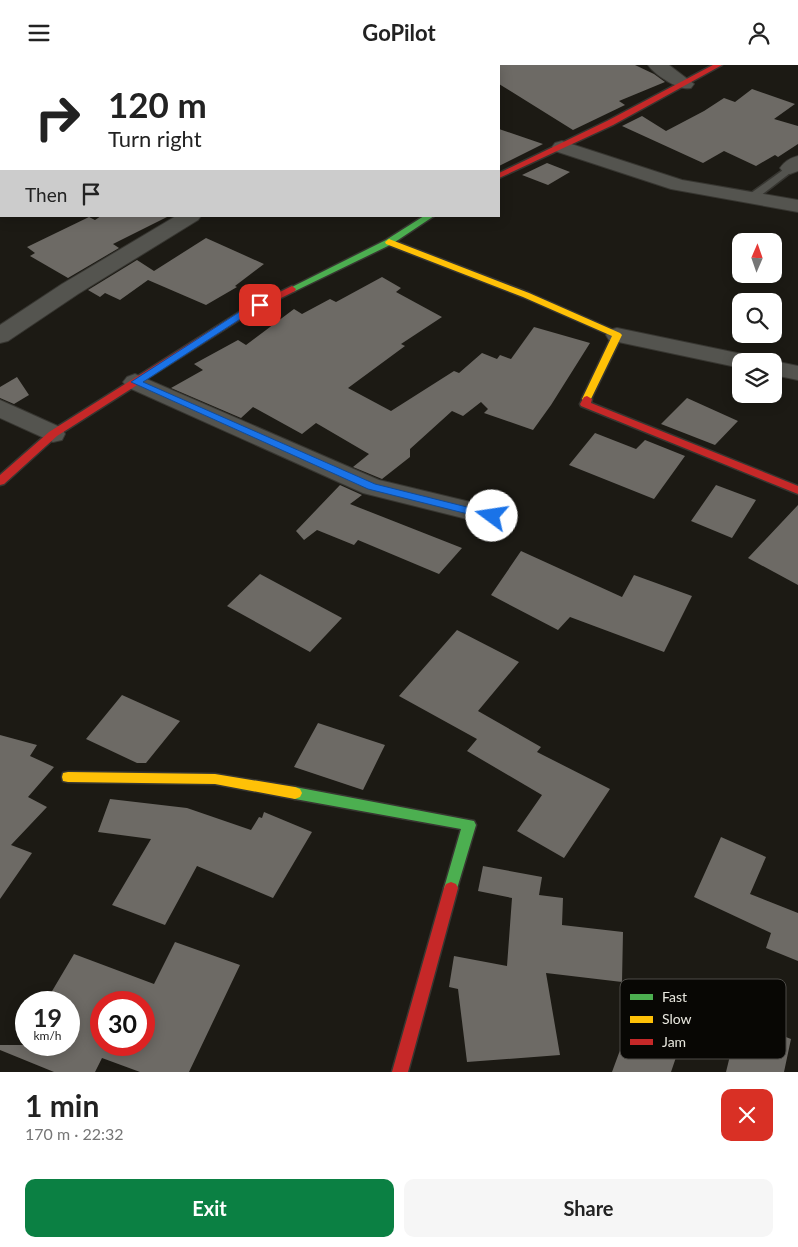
<!DOCTYPE html>
<html lang="en">
<head>
<meta charset="utf-8">
<style>
	:root { --surface:#fff; --page:#f6f6f6; --text:#222; --muted:#767676; --accent:#0b8043 }
	body { margin:0; font-family:Lato,sans-serif; background:var(--page); color:var(--text); height:100vh; display:flex; flex-direction:column; font-size:19px; white-space:nowrap }
	* { box-sizing:border-box; margin:0 }
	p { font-size:16px; color:var(--muted) }
	.icon { flex:none; width:28px; height:28px; fill:none; stroke:currentColor; stroke-width:2; stroke-linecap:round; stroke-linejoin:round }
	.map { position:relative; height:1007px; overflow:hidden }
	.side { display:flex; flex-direction:column; background:var(--surface); flex:1 }
	.side>* { flex:none }
	.guide { position:absolute; left:0px; top:0px; width:500px; height:152px; box-shadow:0 2px 12px #0003; background:#fff; color:var(--text); overflow:hidden }
	.needle { width:32px; rotate:2deg }
	.fabs { position:absolute; left:732px; top:168px; display:grid; gap:10px }
	.fabs a { display:grid; place-items:center; width:50px; height:50px; border-radius:10px; background:var(--surface); box-shadow:0 2px 12px #0003; font-size:25px }
	.speed { position:absolute; left:15px; top:926px; display:flex; gap:10px; font-size:25px; font-weight:700; text-align:center }
	.speed>* { display:grid; place-content:center; width:65px; height:65px; border-radius:50%; background:var(--surface); box-shadow:0 2px 12px #0003; line-height:1 }
	.speed small { font-size:12px; font-weight:400 }
	.speed .limit { border:8px solid #d22; background:#fff; color:#111 }
	.pin { position:absolute; display:grid; place-items:center; width:42px; height:42px; color:#fff; margin:-21px; border-radius:10px; box-shadow:0 2px 8px #0006 }
	.me { position:absolute; width:55px; margin:-28px; rotate:284deg; stroke-linejoin:round; filter:drop-shadow(0 0 4px #0008) }
	.turn { display:flex; align-items:center; gap:18px; height:105px; padding:0 25px; font-size:22px }
	.turn .icon { width:65px; height:65px; stroke-width:2.5 }
	.turn b { display:block; font-size:35px; line-height:42px }
	.then { display:flex; align-items:center; height:48px; padding:0 25px; background:#0003; gap:10px; font-size:19px }
	.round { display:grid; place-items:center; flex:none; width:52px; height:52px; border-radius:10px; background:var(--page) }
	.summary { display:flex; align-items:center; justify-content:space-between; height:85px; padding:0 25px }
	h1 { font-size:30px; font-weight:700; line-height:38px }
	.action { display:flex; gap:10px; margin-top:auto; padding:10px 25px }
	.action a { flex:1; height:58px; border-radius:10px; background:var(--accent); color:#fff; font-size:20px; font-weight:700; line-height:58px; text-align:center }
	.action a+a { background:var(--page); color:var(--text) }
	header { display:flex; justify-content:space-between; align-items:center; height:65px; padding:0 25px; background:var(--surface); font-size:22px; font-weight:700 }
	.map>svg:first-child { display:block }
	.building { fill:#6d6a65; fill-rule:evenodd }
	.lines { fill:none; stroke-linecap:round; stroke-linejoin:round }
	.lane-casing { stroke:#373631; stroke-width:3 }
	.street-casing { stroke:#373631; stroke-width:2 }
	.fast-casing { stroke:#373631; stroke-width:3 }
	.slow-casing { stroke:#373631; stroke-width:3 }
	.jam-casing { stroke:#373631; stroke-width:3 }
	.lane { fill:#54544f; fill-rule:evenodd }
	.street { fill:#54544f; fill-rule:evenodd }
	.fast { fill:#4caf50; fill-rule:evenodd }
	.slow { fill:#ffc107; fill-rule:evenodd }
	.jam { fill:#c62828; fill-rule:evenodd }
	.route { fill:#1a73e8; stroke:#114b97 }
	.key { fill:#080704; stroke:#4c4a46; stroke-width:1 }
	.key-label { font-size:14px; fill:#e9e8df }
</style>
</head>
<body>
<header><svg class="icon" aria-label="menu" viewBox="0 0 24 24"><path d="M4 6h16M4 12h16M4 18h16"/></svg>GoPilot<svg class="icon" aria-label="person" viewBox="0 0 24 24"><circle cx="12" cy="8" r="4"/><path d="M4 21q1-7 8-7t8 7"/></svg></header>
<div class="map">
<svg width="798" height="1007" viewBox="0 0 798 1007">
	<rect width="100%" height="100%" fill="#1c1a14"/>
	<path class="building" d="M499 0H635L654 9 665 17 619 36 625 40 573 65 499 19Z
		M752 24 795 39 774 54 798 61V79L778 92 775 90 756 101 724 86 703 98 622 61 642 51 666 66 704 46 724 33 735 37Z
		M499 64 543 79 499 101Z
		M547 98 570 107 548 120 522 110Z
		M101 151H169L113 179 119 183 68 213 30 191 35 188 27 182 89 152 95 155Z
		M206 173 264 199 235 221 237 222 206 240 148 215 120 235 105 228 100 232 88 225 137 195 154 206Z
		M382 212 401 223 396 227 442 252 401 279 405 281 348 323 391 346 454 306 459 308 482 288 497 294 500 290 511 294 534 262 590 278 551 340 533 365 484 348 488 344 481 337 463 351 452 346 410 384V392L382 414 353 402 369 389 316 358 302 369 253 342 241 353 171 323 203 305 194 299 238 275 246 280 294 244 302 249 330 234 336 237Z
		M17 312 29 330 14 339 0 333V322Z
		M687 333 738 356 715 380 661 359Z
		M595 368 636 384 645 375 685 391 654 434 569 400Z
		M340 420 362 430 350 439 462 483 439 509 358 475 354 480 317 465 304 475 296 466Z
		M716 420 756 435 732 473 691 456Z
		M798 440V520L748 493Z
		M521 486 622 532 634 510 692 531 664 587 570 552 558 565 491 530Z
		M260 509 342 553 310 587 227 541Z
		M457 565 519 597 478 646 541 682 537 687 610 724 564 793 517 766 542 730 467 686 477 674 399 631Z
		M122 630 180 656 146 698H137L86 674Z
		M318 658 385 680 363 725 294 702Z
		M0 670 37 680 30 691 54 702 28 732 47 742 11 780 32 788 0 834Z
		M110 734 187 743 251 765 259 752 262 753 264 747 312 767 273 833 197 801 165 860 112 840 151 774 98 767Z
		M721 772 766 792 750 829 798 848V896L766 883 771 868 694 832Z
		M483 801 542 812 539 830 563 833 562 860 623 867 622 917 546 908 560 990 467 997 458 924 449 922 454 891 507 901 512 833 478 826Z
		M175 877 240 900 189 1007H140L102 993 95 1007H54L0 985V980H69V938H45L74 889 154 919ZM101 938H144V980H101Z
		M637 939 687 960 671 1007H612Z
		M739 954 791 974 784 1007H726Z"/>
	<g class="lines">
		<defs>
			<path id="lane" d="M790 100 795 103 794 105 755 135H747L746 133 747 131Z"/>
			<path id="street" d="M648 0H669L694 19 691 23C679 26 655 10 648 0Z
				M562 76 682 115 798 135V147L671 124 555 86 552 82 555 78Z
				M798 91V106L790 109 783 107 780 103C785 96 790 93 798 91Z
				M176 151H201L198 155 78 229 8 276 0 278V260L62 219Z
				M617 263 742 289 750 291 754 296H741V303L609 275 606 270 609 265Z
				M772 296H774L798 301V315L774 310V296Z
				M135 309 379 415 491 442 500 444 504 451 500 458 491 460 363 428 127 322 123 317 127 312Z
				M0 335 62 363 65 369 62 375 53 377 0 353Z"/>
			<path id="fast" d="M424 151H434L392 179 295 226 292 227 288 224 386 175Z
				M295 722 474 756 476 760 456 827 451 829 446 827 444 823 461 764 295 734 290 732 288 728 290 724Z"/>
			<path id="slow" d="M389 174 529 228 620 268 622 270 590 336H584L582 334 612 271 523 232 386 179 385 177Z
				M68 707 215 709 295 722 300 724 302 728 300 732 295 734 215 719 68 717 63 716 62 712 63 708Z"/>
			<path id="jam" d="M713 0H722L613 60 499 113V108L607 56Z
				M292 221 296 224 295 226 247 250 57 371 4 419 0 420V410L49 367 241 246Z
				M587 331 592 334 591 338 798 421V429L581 341 580 339 584 332Z
				M451 817 456 819 458 823 408 1007H392L444 823 446 819Z"/>
		</defs>
		<use href="#lane" class="lane-casing"/>
		<use href="#street" class="street-casing"/>
		<use href="#fast" class="fast-casing"/>
		<use href="#slow" class="slow-casing"/>
		<use href="#jam" class="jam-casing"/>
		<use href="#lane" class="lane"/>
		<use href="#street" class="street"/>
		<use href="#fast" class="fast"/>
		<use href="#slow" class="slow"/>
		<use href="#jam" class="jam"/>
	</g>
	<path class="route" d="M260 237 264 238V242L248 249 143 317 375 419 495 449 497 451 495 454 492 455 368 424 131 317 241 246Z"/>
	<rect x="620" y="914" width="166" height="80" rx="8" class="key"/>
	<rect x="630" y="929" width="23" height="6" fill="#4caf50"/>
	<rect x="630" y="951" width="23" height="7" fill="#ffc107"/>
	<rect x="630" y="974" width="23" height="6" fill="#c62828"/>
	<g class="key-label">
		<text x="662" y="937">Fast</text>
		<text x="662" y="959">Slow</text>
		<text x="662" y="982">Jam</text>
	</g>
</svg>
<div class="fabs">
<a><svg class="needle" viewBox="-14 -14 28 28"><path d="M0-13l5 13h-10z" fill="#e53935"/><path d="M0 13l5-13h-10z" fill="#767676"/></svg></a>
<a><svg class="icon" aria-label="search" viewBox="0 0 24 24"><circle cx="10" cy="10" r="6"/><path d="M15 15l6 6"/></svg></a>
<a><svg class="icon" aria-label="layers" viewBox="0 0 24 24"><path d="M12 4l9 5-9 5-9-5zM3 14l9 5 9-5"/></svg></a>
</div>
<div class="speed"><div>19<small>km/h</small></div><div class="limit">30</div></div>
<div class="pin" style="left:260px;top:240px;background:#d93025"><svg class="icon" aria-label="arrive" viewBox="0 0 24 24"><path d="M6 21V4h12l-3 4 3 4H6"/></svg></div>
<svg class="me" style="left:492px;top:451px" viewBox="-20 -20 40 40"><circle r="19" fill="#fff"/><path d="M0-13L10 11 0 6-10 11z" fill="#1a73e8"/></svg>
<div class="guide">
<div class="turn"><svg class="icon" aria-label="right" viewBox="0 0 24 24"><path d="M7 20v-9h11M14 6l5 5-5 5"/></svg><div><b>120 m</b>Turn right</div></div>
<div class="then">Then<svg class="icon" aria-label="arrive" viewBox="0 0 24 24"><path d="M6 21V4h12l-3 4 3 4H6"/></svg></div>
</div>
</div>
<section class="side">
<div class="summary"><div><h1>1 min</h1><p>170 m · 22:32</p></div><a class="round" style="background:#d93025;color:#fff"><svg class="icon" aria-label="close" viewBox="0 0 24 24"><path d="M6 6l12 12M18 6L6 18"/></svg></a></div>
<div class="action"><a>Exit</a><a>Share</a></div>
</section>
</body>
</html>
